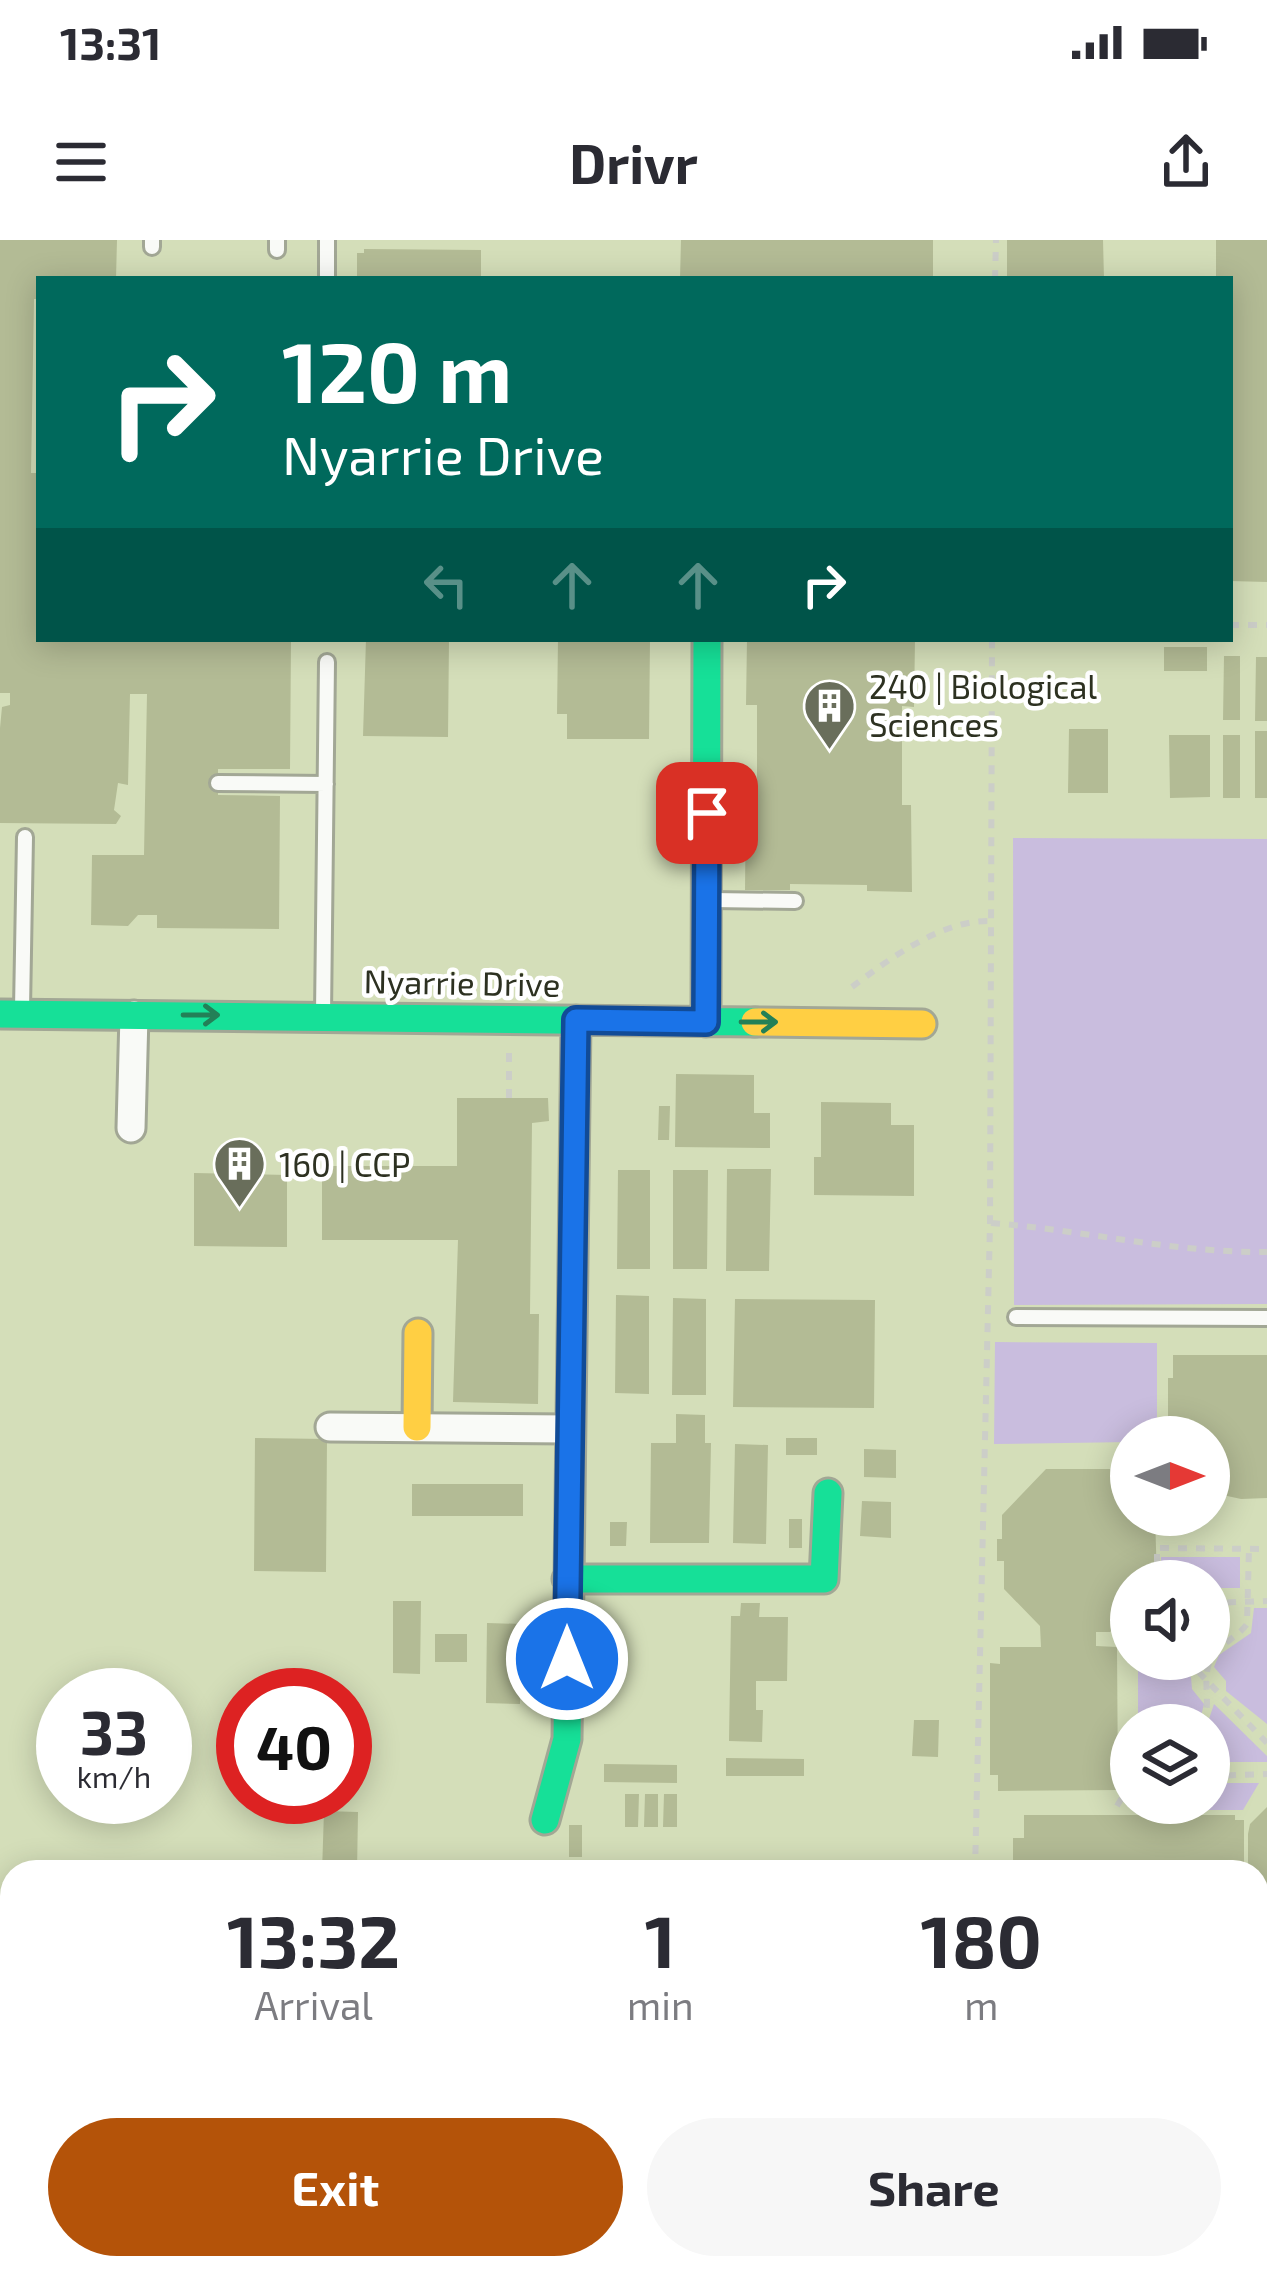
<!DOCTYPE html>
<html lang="en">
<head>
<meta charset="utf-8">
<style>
	:root { --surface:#fff; --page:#f7f7f7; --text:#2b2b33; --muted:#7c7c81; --accent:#b45309 }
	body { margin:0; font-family:"Exo 2",sans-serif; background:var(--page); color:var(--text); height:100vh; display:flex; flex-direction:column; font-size:45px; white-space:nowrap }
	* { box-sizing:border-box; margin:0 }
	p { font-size:39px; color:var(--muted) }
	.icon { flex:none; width:66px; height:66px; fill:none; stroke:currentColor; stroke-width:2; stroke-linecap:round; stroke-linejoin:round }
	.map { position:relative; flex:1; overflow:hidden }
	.panel { position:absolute; left:0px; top:1620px; width:1269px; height:420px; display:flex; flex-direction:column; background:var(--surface); border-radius:36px 36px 0 0; box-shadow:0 6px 30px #0003 }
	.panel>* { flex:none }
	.guide { position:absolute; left:36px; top:36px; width:1197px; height:366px; border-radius:0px; box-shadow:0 6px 30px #0003; background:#00695c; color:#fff; overflow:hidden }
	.needle { width:78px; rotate:90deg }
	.fabs { position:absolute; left:1110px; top:1176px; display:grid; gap:24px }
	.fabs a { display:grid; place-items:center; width:120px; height:120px; border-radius:50%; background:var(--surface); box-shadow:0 6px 30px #0003; font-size:60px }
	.speed { position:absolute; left:36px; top:1428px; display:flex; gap:24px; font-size:60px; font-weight:700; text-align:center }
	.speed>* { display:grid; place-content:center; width:156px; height:156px; border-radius:50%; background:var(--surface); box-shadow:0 6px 30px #0003; line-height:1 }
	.speed small { font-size:30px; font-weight:400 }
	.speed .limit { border:18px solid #d22; background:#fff; color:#111 }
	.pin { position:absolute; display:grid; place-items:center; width:102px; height:102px; color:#fff; margin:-51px; border-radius:24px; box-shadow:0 6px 18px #0006 }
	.me { position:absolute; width:132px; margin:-66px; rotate:0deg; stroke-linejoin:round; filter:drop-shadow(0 0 9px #0008) }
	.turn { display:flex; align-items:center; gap:42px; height:252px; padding:0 48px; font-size:54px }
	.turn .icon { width:156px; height:156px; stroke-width:2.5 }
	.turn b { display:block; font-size:84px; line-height:102px }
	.lanes { display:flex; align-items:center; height:114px; padding:0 48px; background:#0003; justify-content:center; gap:60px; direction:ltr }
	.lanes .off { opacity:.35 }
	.eta { display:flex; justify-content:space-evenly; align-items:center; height:204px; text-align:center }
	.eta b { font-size:72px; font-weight:700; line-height:84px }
	.action { display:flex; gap:24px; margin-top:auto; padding:24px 48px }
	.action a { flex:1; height:138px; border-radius:72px; background:var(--accent); color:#fff; font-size:48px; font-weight:700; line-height:138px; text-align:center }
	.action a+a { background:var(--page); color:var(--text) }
	.status { display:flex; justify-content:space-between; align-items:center; height:84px; padding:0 60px; background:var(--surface); direction:ltr }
	.status svg { height:33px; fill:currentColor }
	header { display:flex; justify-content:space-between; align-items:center; height:156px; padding:0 48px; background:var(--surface); font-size:54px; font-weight:700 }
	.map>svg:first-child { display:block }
	.built { fill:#d4deb9; fill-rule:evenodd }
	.green { fill:#c9bdde }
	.building { fill:#b3bb95 }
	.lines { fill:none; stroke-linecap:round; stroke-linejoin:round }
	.lane-casing { stroke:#a2a795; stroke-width:20 }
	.street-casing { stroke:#a2a795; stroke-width:33 }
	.fast-casing { stroke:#a2a795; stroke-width:33 }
	.slow-casing { stroke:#a2a795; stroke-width:33 }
	.path { stroke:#cccec8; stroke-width:6; stroke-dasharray:9 9; stroke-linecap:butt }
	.lane { stroke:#f9faf7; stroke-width:14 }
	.street { stroke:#f9faf7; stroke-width:27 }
	.fast { stroke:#16e098; stroke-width:27 }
	.slow { stroke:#ffcf43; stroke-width:27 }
	.oneway { stroke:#238057 }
	.route-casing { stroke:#114b97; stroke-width:30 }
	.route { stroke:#1a73e8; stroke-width:21 }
	.labels { text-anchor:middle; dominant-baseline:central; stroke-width:9; stroke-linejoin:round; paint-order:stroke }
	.poi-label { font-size:33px; fill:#2d3121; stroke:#fff; text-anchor:start }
	.street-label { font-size:33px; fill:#2d3121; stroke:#fff }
</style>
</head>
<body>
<div class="status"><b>13:31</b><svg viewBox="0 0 49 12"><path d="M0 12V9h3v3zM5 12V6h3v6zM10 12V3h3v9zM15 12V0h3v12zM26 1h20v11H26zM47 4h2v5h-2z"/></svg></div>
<header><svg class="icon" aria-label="menu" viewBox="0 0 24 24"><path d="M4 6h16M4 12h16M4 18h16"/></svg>Drivr<svg class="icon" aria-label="share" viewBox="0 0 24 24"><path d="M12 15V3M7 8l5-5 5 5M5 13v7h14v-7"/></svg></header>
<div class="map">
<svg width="1267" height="2040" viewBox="0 0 1267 2040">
	<rect width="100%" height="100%" fill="#d8dec8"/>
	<path class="built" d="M0 0H1267V2040H0ZM39 39H1230V399H39ZM1131 1197H1209V1275H1131ZM1131 1341H1209V1419H1131ZM63 1455H165V1557H63ZM243 1455H345V1557H243ZM1131 1485H1209V1563H1131ZM12 1632H1257V2028H12Z"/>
	<path class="green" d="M1013 598 1267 599V1064L1014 1065Z
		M995 1102 1157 1103V1197H1131V1202L994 1204Z
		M1161 1317H1240V1348H1209V1341H1161Z
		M1254 1368H1267V1484L1226 1451V1441L1214 1427 1219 1415 1251 1393Z
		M1138 1419H1172L1191 1437 1192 1449 1204 1464 1200 1480 1193 1485H1138Z
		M1214 1464 1267 1516V1522H1209L1207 1485Z
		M1209 1543H1259L1243 1570H1138L1144 1563H1209Z"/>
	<path class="building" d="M0 0H117L116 39H39V59H34L31 233H39V399H291L290 529H218V555L280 556 279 689 157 688V675H138L128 686 91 685 92 615H144L147 454H130L128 545 118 543 114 570 121 576 116 584 0 583V488L2 467 10 465V453H0Z
		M681 0H933V39H680Z
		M1007 0H1103L1104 39H1007Z
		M1216 0H1267V342L1230 341V39H1216Z
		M364 9 481 10V39H357V13H364Z
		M366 399H449L448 497 363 496Z
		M558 399H650L649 499H567V474H557Z
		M747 399H915L914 467 902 466V565H911L912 652 867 651V645L790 644V650H745L746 556H757V465H746Z
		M1164 407H1207V431H1164Z
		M1224 416H1240V480H1223Z
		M1256 417H1267V481H1255Z
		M1069 489H1108V553H1068Z
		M1255 491H1267V558H1255Z
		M1169 495H1210V557L1170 558Z
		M1223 495H1240V558H1223Z
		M676 834 754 835V873H770V908L675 907Z
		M457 858H548L549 881 532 883 530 1074H539L538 1164 453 1162 458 1000H322V926H457Z
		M821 862 891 863V885H914V956L814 955V917H821Z
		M659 866H670L669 900H658Z
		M727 929H771L769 1031H726Z
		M618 930H650V1029H617Z
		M673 930H708L707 1029H673Z
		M194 933 287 935V1007L194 1006Z
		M616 1055 649 1056V1154L615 1153Z
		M673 1058 706 1059V1155H672Z
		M735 1059 875 1060 874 1168 733 1167Z
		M1173 1115H1267V1258L1241 1259 1209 1252V1197H1168V1138H1173Z
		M676 1174 705 1175V1203H711L709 1303H650L651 1203H676Z
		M255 1198 327 1199 326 1332 254 1331Z
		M786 1198H817V1215H786Z
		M735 1204 768 1205 766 1304 733 1303Z
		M864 1209 896 1210V1238L864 1237Z
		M1046 1229H1110L1124 1243 1128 1239 1131 1242V1275H1155L1157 1341H1131V1372L1110 1392H1096V1406L1117 1407 1118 1550 998 1551V1535H990V1423L1000 1424V1407H1041L1040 1386 1004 1349V1321H997V1299H1002V1275Z
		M412 1244H523V1276H412Z
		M862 1261 891 1262V1298L860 1296Z
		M789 1279H802V1308H789Z
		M610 1282H627L626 1306H610Z
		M393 1361H421L420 1434 393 1433Z
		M741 1363H760L759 1377H788L787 1441H756V1470H763L762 1502 729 1501 731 1376H740Z
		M487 1383 522 1384 520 1464 486 1463Z
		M435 1394H467V1422H435Z
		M914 1480H939L938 1517 912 1516Z
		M726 1518 804 1519V1536H726Z
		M604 1524 677 1525V1543L604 1542Z
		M625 1554H639L638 1587H625Z
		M645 1554H658V1587H644Z
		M664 1554H677V1587H663Z
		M1267 1567V1676H1257V1632H1248V1594L1250 1584Z
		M324 1571 358 1572 357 1632H322Z
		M1024 1575H1235V1580H1244V1632H1013V1598H1024Z
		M569 1585H582V1617H569Z
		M217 2028H538V2039L235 2040V2036H217Z"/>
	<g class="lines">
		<defs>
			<path id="lane" d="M152 0V7
				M277 0V10
				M327 39V0
				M218 543 326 544
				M712 660 795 661
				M22 769 25 597
				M323 775 327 422
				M1016 1077 1267 1078
				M1175 2040 1176 2028"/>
			<path id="street" d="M131 888 134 775
				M330 1187 568 1189"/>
			<path id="fast" d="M0 774 755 782
				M706 782 707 399
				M567 1339H824L828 1253
				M545 1580 567 1499 576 780"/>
			<path id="slow" d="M755 782 922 784
				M417 1187 418 1093"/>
		</defs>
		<use href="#lane" class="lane-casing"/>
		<use href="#street" class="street-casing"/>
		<use href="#fast" class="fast-casing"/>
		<use href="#slow" class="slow-casing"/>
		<path class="path" d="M995 39 996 0
			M1230 385H1267
			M852 747C889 719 943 679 991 681
			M509 813V858
			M991 983C1084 990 1173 1013 1267 1012
			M1157 1341V1308L1267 1309
			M1209 1363 1267 1361
			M1186 1419 1267 1503
			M1202 1485C1212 1465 1203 1447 1208 1427 1212 1406 1236 1400 1247 1384L1249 1309
			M1209 1536 1267 1534
			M1117 1566 1131 1542
			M975 1632 990 983 992 399
			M1257 1742 1267 1740"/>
		<use href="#lane" class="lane"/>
		<use href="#street" class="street"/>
		<use href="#fast" class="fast"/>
		<use href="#slow" class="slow"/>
	</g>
	<defs><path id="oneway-shaft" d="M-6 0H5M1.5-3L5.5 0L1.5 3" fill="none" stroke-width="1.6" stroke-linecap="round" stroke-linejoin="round" transform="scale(3)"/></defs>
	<g class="oneway">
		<use href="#oneway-shaft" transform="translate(201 775)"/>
		<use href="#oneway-shaft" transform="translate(759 782)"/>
	</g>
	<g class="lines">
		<defs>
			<path id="route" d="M567 1419 576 780 706 782 707 573"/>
		</defs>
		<use href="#route" class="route-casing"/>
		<use href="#route" class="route"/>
	</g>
	<defs>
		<symbol id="building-pin" viewBox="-11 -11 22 30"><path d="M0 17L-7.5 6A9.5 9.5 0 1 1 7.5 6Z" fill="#696e5b" stroke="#fff"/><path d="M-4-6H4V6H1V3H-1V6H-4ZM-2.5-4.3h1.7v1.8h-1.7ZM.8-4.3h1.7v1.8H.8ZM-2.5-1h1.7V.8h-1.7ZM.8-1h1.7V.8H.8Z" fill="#fff"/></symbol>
	</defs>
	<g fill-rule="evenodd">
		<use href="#building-pin" x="800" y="436" width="59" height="81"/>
		<use href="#building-pin" x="210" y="894" width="59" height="81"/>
	</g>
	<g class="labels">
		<g class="poi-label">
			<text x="869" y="446">240 | Biological<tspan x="869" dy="38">Sciences</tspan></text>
			<text x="279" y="924">160 | CCP</text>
		</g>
		<g class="street-label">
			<text transform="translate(462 742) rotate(1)">Nyarrie Drive</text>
		</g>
	</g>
</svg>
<div class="fabs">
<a><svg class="needle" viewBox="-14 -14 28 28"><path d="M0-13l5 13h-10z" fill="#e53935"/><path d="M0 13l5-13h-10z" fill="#7c7c81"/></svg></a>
<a><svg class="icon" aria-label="sound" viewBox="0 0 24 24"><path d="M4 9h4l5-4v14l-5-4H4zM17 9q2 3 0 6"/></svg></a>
<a><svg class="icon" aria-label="layers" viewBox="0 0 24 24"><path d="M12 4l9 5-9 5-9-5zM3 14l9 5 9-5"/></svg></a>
</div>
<div class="speed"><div>33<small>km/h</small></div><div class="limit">40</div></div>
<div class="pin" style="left:707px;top:573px;background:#d93025"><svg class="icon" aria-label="arrive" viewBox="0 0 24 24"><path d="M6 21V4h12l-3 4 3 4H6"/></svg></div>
<svg class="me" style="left:567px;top:1419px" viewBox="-20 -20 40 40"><circle r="17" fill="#1a73e8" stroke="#fff" stroke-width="3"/><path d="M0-11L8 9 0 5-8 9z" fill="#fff"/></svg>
<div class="guide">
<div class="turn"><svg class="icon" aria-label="right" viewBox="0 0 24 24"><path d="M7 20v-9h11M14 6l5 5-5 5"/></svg><div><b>120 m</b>Nyarrie Drive</div></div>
<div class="lanes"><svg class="icon off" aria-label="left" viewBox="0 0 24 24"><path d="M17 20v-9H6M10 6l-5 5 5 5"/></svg><svg class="icon off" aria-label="ahead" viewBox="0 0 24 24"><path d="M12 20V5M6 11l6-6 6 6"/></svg><svg class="icon off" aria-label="ahead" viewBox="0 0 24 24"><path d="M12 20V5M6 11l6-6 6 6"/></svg><svg class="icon" aria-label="right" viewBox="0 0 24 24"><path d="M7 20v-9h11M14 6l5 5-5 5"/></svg></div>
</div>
<section class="panel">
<div class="eta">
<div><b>13:32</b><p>Arrival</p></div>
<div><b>1</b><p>min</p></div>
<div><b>180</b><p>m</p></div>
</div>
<div class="action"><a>Exit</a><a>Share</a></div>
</section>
</div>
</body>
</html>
